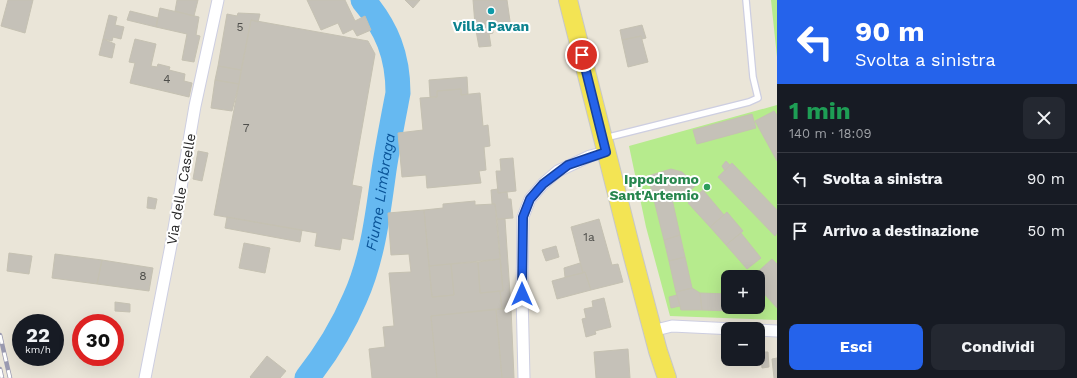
<!DOCTYPE html>
<html lang="it">
<head>
<meta charset="utf-8">
<style>
	:root { --surface:#171b24; --page:#242831; --text:#f1f3f6; --muted:#9ea1a6; --line:#363941; --accent:#2563eb }
	body { margin:0; font-family:"Work Sans",sans-serif; background:var(--page); color:var(--text); height:100vh; display:flex; flex-direction:column; font-size:15px; white-space:nowrap }
	* { box-sizing:border-box; margin:0 }
	p { font-size:13px; color:var(--muted) }
	.icon { flex:none; width:22px; height:22px; fill:none; stroke:currentColor; stroke-width:2; stroke-linecap:round; stroke-linejoin:round }
	.map { position:relative; flex:1; overflow:hidden }
	.details { display:flex; flex-direction:column; background:var(--surface); width:300px }
	.details>* { flex:none }
	.banner { background:#2563eb; color:#fff; overflow:hidden }
	.controls { position:absolute; left:721px; top:270px; display:grid; gap:8px }
	.controls a { display:grid; place-items:center; width:44px; height:44px; border-radius:8px; background:var(--surface); box-shadow:0 4px 16px #0002; font-size:20px }
	.speed { position:absolute; left:12px; top:314px; display:flex; gap:8px; font-size:20px; font-weight:700; text-align:center }
	.speed>* { display:grid; place-content:center; width:52px; height:52px; border-radius:50%; background:var(--surface); box-shadow:0 4px 16px #0002; line-height:1 }
	.speed small { font-size:10px; font-weight:400 }
	.speed .limit { border:6px solid #d22; background:#fff; color:#111 }
	.pin { position:absolute; display:grid; place-items:center; width:34px; height:34px; color:#fff; margin:-17px; border:2px solid #fff; border-radius:50%; box-shadow:0 1px 4px #0007 }
	.me { position:absolute; width:44px; margin:-22px; rotate:0deg; stroke-linejoin:round; filter:drop-shadow(0 0 3px #0008) }
	.turn { display:flex; align-items:center; gap:14px; height:84px; padding:0 12px; font-size:18px }
	.turn .icon { width:52px; height:52px; stroke-width:2.5 }
	.turn b { display:block; font-size:28px; line-height:34px }
	.round { display:grid; place-items:center; flex:none; width:42px; height:42px; border-radius:8px; background:var(--page) }
	.overview { display:flex; align-items:center; justify-content:space-between; height:68px; padding:0 12px }
	h1 { font-size:24px; font-weight:700; line-height:30px; color:#1e9e55 }
	.action { display:flex; gap:8px; margin-top:auto; padding:8px 12px }
	.action a { flex:1; height:46px; border-radius:8px; background:var(--accent); color:#fff; font-size:16px; font-weight:700; line-height:46px; text-align:center }
	.action a+a { background:var(--page); color:var(--text) }
	ul { padding:0; list-style:none }
	li { display:flex; align-items:center; gap:12px; height:52px; padding:0 12px; border-top:1px solid var(--line) }
	li div { flex:1 }
	li b { display:block; font-size:15px }
	li em { font-style:normal }
	main { display:flex; flex:1; min-height:0 }
	.map>svg:first-child { display:block }
	.pitch { fill:#b6eb8d; fill-rule:evenodd }
	.lines { fill:none; stroke-linecap:round; stroke-linejoin:round }
	.river { stroke:#66b9f1; stroke-width:25 }
	.building { fill:#c5c1b8; stroke:#c5c1b2 }
	.service-casing { stroke:#cdcee1; stroke-width:8 }
	.minor-casing { stroke:#cdcee1; stroke-width:13 }
	.primary-casing { stroke:#c7c7c7; stroke-width:20 }
	.service { stroke:#fff; stroke-width:5.5 }
	.minor { stroke:#fff; stroke-width:11 }
	.primary { stroke:#f3e454; stroke-width:18 }
	.rail-casing { stroke:#9b9bb2; stroke-width:4.5 }
	.rail { stroke:#fff; stroke-width:3; stroke-dasharray:9; stroke-linecap:butt }
	.route-casing { stroke:#184099; stroke-width:10 }
	.route { stroke:#2563eb; stroke-width:7 }
	.culture-dot { fill:#0f9aa8; stroke:#fff; stroke-width:1.5 }
	.leisure-dot { fill:#2e9e5b; stroke:#fff; stroke-width:1.5 }
	.labels { text-anchor:middle; dominant-baseline:central; stroke-width:4; stroke-linejoin:round; paint-order:stroke }
	.number-label { font-size:12px; fill:#4e4e4b }
	.culture-label { font-size:14px; font-weight:bold; fill:#0d838f; stroke:#fff }
	.leisure-label { font-size:14px; font-weight:bold; fill:#27864d; stroke:#fff; text-anchor:end }
	.street-label { font-size:14px; fill:#272727; stroke:#fff }
	.water-label { font-size:15px; font-style:italic; fill:#0a5498; stroke:#fff }
</style>
</head>
<body>
<main>
<div class="map">
<svg width="777" height="378" viewBox="0 0 777 378">
	<rect width="100%" height="100%" fill="#eae5d8"/>
	<path class="pitch" d="M771 0H777V57Z
		M777 105V320L670 316 646 227 629 146ZM728 277H758V307H728Z"/>
	<g class="lines">
		<path class="river" id="s1" d="M307 378C326 354 343 326 355 298 373 258 378 213 384 170 388 144 393 119 398 93 398 56 387 28 363 0"/>
	</g>
	<path class="building" d="M8 0H33L25 33 1 26Z
		M177 0H198L194 16 175 11Z
		M307 0H345L355 21 365 16 371 30 357 36 353 29 343 34 338 23 321 30Z
		M405 0H420L413 8Z
		M473 0H507L511 28 497 30 496 22 475 25Z
		M160 8 199 17 196 35 200 36 194 62 182 60 187 34 156 27Z
		M130 11 158 18 156 27 127 20Z
		M238 13 260 14 258 22 251 20 241 70 218 66 227 14 237 16Z
		M109 15 117 17 115 25 124 27 121 39 113 37 112 41 103 39Z
		M251 20 368 41 375 54 352 185 362 187 353 240 342 238 340 250 315 246 317 233 214 215Z
		M492 23 493 33 489 34 491 46 479 47 475 25Z
		M642 25 646 38 642 39 641 36 622 40 620 30Z
		M641 36 648 62 628 67 622 40Z
		M103 39 115 44 112 58 99 55Z
		M135 39 156 44 151 66 157 67 158 64 170 67 169 70 185 74 184 81 192 83 189 97 130 83 135 63 129 62Z
		M218 66 241 70 239 84 215 80Z
		M467 77 468 94 461 95V89L437 91V97H430L429 80Z
		M215 80 239 84 232 111 211 108Z
		M461 89V95L480 93 483 126 488 125 490 146 484 147 486 170 479 171 481 183 427 188 426 175 402 177 398 133 423 130 420 98 437 97V91Z
		M774 111 777 115V161L755 121Z
		M752 114 756 128 697 144 693 130Z
		M198 151 208 153 202 181 193 179Z
		M513 158 516 191 498 193 496 171H501L500 159Z
		M726 161 730 165 725 171 722 166Z
		M732 163 777 210V233L775 236 718 177Z
		M671 169 682 172 696 185 682 199 678 196 672 199 680 235 664 240 648 176Z
		M498 189V193L507 192 508 199H511L513 218 497 219 495 204H492L491 190Z
		M703 190 724 215 710 227 688 203Z
		M148 197 157 199 155 209 147 208Z
		M475 201V205L495 204 500 259 429 266 424 210 443 208V204Z
		M424 210 432 297 454 295 451 264 478 262 480 293 500 291 502 309 431 316 437 378H372L369 349 385 347 383 327 394 326 389 273 411 272 409 254 391 255 388 213Z
		M727 212 743 231 726 245 710 227Z
		M227 217 302 230 300 242 225 228Z
		M497 219H505L511 308 502 309 500 291H503Z
		M599 219 612 265 618 264 623 282 591 290 585 272 583 273 571 227Z
		M741 233 761 258 747 269 726 245Z
		M680 235 685 257 669 261 664 240Z
		M244 243 270 248 265 273 239 268Z
		M556 246 559 257 546 261 542 250Z
		M9 253 32 256 29 274 7 271Z
		M55 254 102 260 97 284 52 278Z
		M685 257 692 288 676 292 669 261Z
		M500 259 503 291 480 293 478 262Z
		M772 259 777 264V308L758 287V277H752Z
		M102 260 153 268 149 291 97 284Z
		M580 263 583 273 565 277 564 268Z
		M451 264 454 295 432 297 429 266Z
		M585 272 591 290 557 299 552 281Z
		M692 288 700 293 702 310H681L676 292Z
		M700 293 728 294V307H758V299L760 301V312L702 310Z
		M677 295 680 306 671 308 669 297Z
		M604 298 611 327 595 331 596 334 586 337 582 319 586 318 584 309 593 307 592 301Z
		M115 302 130 304V312L115 311Z
		M511 308 514 378H502L496 309Z
		M496 309 502 378H437L431 316Z
		M628 349 630 378H596L594 352Z
		M760 352H768L769 367 762 368Z
		M267 356 286 371 280 378H251L250 377Z
		M777 358V378H774L772 359Z"/>
	<g class="lines">
		<defs>
			<path id="service" d="M605 138 749 102 758 98 753 77 746 0"/>
			<path id="minor" d="M758 330 777 331
				M652 331 672 326 734 329
				M145 378 172 240 195 106 218 0
				M524 378 522 294 523 217 530 199 543 184 558 171 590 156 606 152"/>
			<path id="primary" d="M568 0 632 253 658 351 667 378"/>
		</defs>
		<use href="#service" class="service-casing"/>
		<use href="#minor" class="minor-casing"/>
		<use href="#primary" class="primary-casing"/>
		<use href="#service" class="service"/>
		<use href="#minor" class="minor"/>
		<use href="#primary" class="primary"/>
		<defs>
			<path id="rail" d="M0 335 10 378
				M0 369 2 378"/>
		</defs>
		<use href="#rail" class="rail-casing"/>
		<use href="#rail" class="rail"/>
	</g>
	<g class="lines">
		<defs>
			<path id="route" d="M522 294 523 217 530 199 543 184 568 165 606 152 582 55"/>
		</defs>
		<use href="#route" class="route-casing"/>
		<use href="#route" class="route"/>
	</g>
	<circle class="culture-dot" cx="491" cy="11" r="4"/>
	<circle class="leisure-dot" cx="707" cy="187" r="4"/>
	<g class="labels">
		<g class="number-label">
			<text x="240" y="27">5</text>
			<text x="167" y="79">4</text>
			<text x="246" y="128">7</text>
			<text x="589" y="237">1a</text>
			<text x="143" y="276">8</text>
		</g>
		<g class="culture-label">
			<text x="491" y="26">Villa Pavan</text>
		</g>
		<g class="leisure-label">
			<text x="699" y="179">Ippodromo<tspan x="699" dy="16">Sant'Artemio</tspan></text>
		</g>
		<g class="street-label">
			<text transform="translate(181 189) rotate(-80)">Via delle Caselle</text>
		</g>
		<g class="water-label">
			<text stroke="none"><textPath href="#s1" startOffset="203">Fiume Limbraga</textPath></text>
		</g>
	</g>
</svg>
<div class="controls">
<a>+</a>
<a>−</a>
</div>
<div class="speed"><div>22<small>km/h</small></div><div class="limit">30</div></div>
<div class="pin" style="left:582px;top:55px;background:#d93025"><svg class="icon" aria-label="arrive" viewBox="0 0 24 24"><path d="M6 21V4h12l-3 4 3 4H6"/></svg></div>
<svg class="me" style="left:522px;top:294px" viewBox="-20 -20 40 40"><path d="M0-17L14 15 0 8-14 15z" fill="#2563eb" stroke="#fff" stroke-width="4"/></svg>
</div>
<section class="details">
<div class="banner">
<div class="turn"><svg class="icon" aria-label="left" viewBox="0 0 24 24"><path d="M17 20v-9H6M10 6l-5 5 5 5"/></svg><div><b>90 m</b>Svolta a sinistra</div></div>
</div>
<div class="overview"><div><h1>1 min</h1><p>140 m · 18:09</p></div><a class="round"><svg class="icon" aria-label="close" viewBox="0 0 24 24"><path d="M6 6l12 12M18 6L6 18"/></svg></a></div>
<ul>
<li><svg class="icon" aria-label="left" viewBox="0 0 24 24"><path d="M17 20v-9H6M10 6l-5 5 5 5"/></svg><div><b>Svolta a sinistra</b></div><em>90 m</em></li>
<li><svg class="icon" aria-label="arrive" viewBox="0 0 24 24"><path d="M6 21V4h12l-3 4 3 4H6"/></svg><div><b>Arrivo a destinazione</b></div><em>50 m</em></li>
</ul>
<div class="action"><a>Esci</a><a>Condividi</a></div>
</section>
</main>
</body>
</html>
